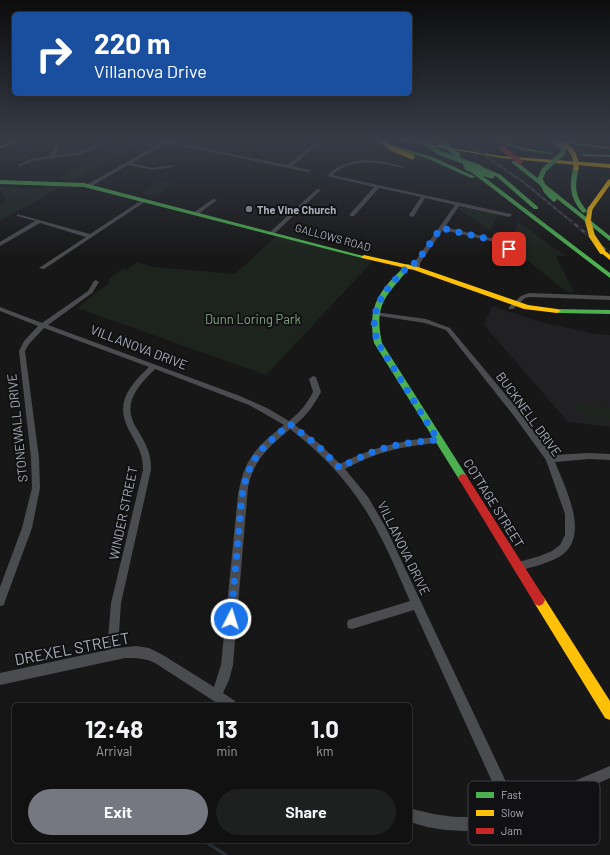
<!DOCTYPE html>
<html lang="en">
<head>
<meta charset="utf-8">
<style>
	:root { --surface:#111; --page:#1e1f1f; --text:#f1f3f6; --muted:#9c9d9f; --line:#303131; --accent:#757880 }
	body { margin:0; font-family:Barlow,sans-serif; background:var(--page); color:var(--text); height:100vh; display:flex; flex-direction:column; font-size:15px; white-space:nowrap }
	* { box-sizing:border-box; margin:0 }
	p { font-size:13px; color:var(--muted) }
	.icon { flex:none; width:22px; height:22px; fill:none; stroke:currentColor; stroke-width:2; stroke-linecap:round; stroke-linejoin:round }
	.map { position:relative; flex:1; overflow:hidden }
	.sheet { position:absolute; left:12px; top:703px; width:400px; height:140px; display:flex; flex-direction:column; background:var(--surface); border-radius:6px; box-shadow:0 2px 10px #0003,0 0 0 1px var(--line) }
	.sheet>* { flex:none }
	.banner { position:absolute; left:12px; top:12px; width:400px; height:84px; border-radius:6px; box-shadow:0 2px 10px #0003,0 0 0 1px var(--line); background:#1a4fa0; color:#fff; overflow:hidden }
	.pin { position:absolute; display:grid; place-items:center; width:34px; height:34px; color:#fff; margin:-17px; border-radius:8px; box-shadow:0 2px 6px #0006 }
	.me { position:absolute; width:44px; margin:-22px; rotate:5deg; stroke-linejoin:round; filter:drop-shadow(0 0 3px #0008) }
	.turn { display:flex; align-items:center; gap:14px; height:84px; padding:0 16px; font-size:18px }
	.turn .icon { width:52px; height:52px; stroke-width:2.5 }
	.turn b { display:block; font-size:28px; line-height:34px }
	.eta { display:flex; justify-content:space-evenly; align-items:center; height:68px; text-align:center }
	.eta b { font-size:24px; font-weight:700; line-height:28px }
	.button { display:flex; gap:8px; margin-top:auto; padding:8px 16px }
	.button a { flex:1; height:46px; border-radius:24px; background:var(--accent); color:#fff; font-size:16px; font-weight:700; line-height:46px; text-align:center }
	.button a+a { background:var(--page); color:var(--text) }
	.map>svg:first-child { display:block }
	.built { fill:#212123 }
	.green { fill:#1d241e }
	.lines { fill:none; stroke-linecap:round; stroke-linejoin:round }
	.stream { stroke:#2a3239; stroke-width:3 }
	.street { fill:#4b4c50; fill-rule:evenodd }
	.fast { fill:#4caf50; fill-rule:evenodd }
	.slow { fill:#ffc107; fill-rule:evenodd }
	.jam { fill:#c62828; fill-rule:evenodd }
	.rail-far1-casing { stroke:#4b4c4f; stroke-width:2 }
	.rail-casing { stroke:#4b4c4f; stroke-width:2.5 }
	.rail-far1 { stroke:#111113; stroke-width:1; stroke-dasharray:3.5; stroke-linecap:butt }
	.rail { stroke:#111113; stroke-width:1.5; stroke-dasharray:4.5; stroke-linecap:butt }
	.fast-bridge { stroke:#4caf50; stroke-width:5 }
	.slow-bridge-far1 { stroke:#ffc107; stroke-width:5 }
	.slow-bridge { stroke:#ffc107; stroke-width:6 }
	.jam-bridge { stroke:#c62828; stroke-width:5 }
	.route { stroke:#1a73e8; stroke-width:7; stroke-dasharray:0 12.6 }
	.poi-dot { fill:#757880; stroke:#111113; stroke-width:1.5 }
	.labels { text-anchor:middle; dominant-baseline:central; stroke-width:4; stroke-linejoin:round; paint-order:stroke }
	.far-poi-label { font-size:11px; font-weight:bold; fill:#a8adb8; stroke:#111113; text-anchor:start }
	.far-street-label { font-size:11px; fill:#a8adb8; stroke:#111113 }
	.park-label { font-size:13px; fill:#7fa381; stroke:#111113 }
	.street-label { font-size:13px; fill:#a8adb8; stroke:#111113 }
	.near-street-label { font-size:16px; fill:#a8adb8; stroke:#111113 }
	.key { fill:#111113; stroke:#3e4045; stroke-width:1 }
	.key-label { font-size:11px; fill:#a8adb8 }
</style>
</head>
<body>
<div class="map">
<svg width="610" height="855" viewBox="0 0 610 855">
	<rect width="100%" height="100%" fill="#171717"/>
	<path class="built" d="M492 306 540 322 596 334 610 335V427L568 422 484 325Z"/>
	<path class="green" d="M133 139H171L144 154 145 141 73 180 57 179Z
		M160 181 172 184 156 196 142 193Z
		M47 185 62 187 0 221V204L6 201 0 191V187L41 188Z
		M463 207 498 214 490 231 458 208Z
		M518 222 566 256H556L574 292H567L490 231 512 236Z
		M278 234 374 260 266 375 77 308 108 284 109 279 123 268 127 270 137 262 154 267 235 274Z
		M573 403 610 408V422L587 419 585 412 574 410Z"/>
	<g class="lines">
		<path class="stream" d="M204 841 226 855"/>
		<path class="street" d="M110 139H114L83 154 33 161 20 166 18 165 30 159 50 156 56 145 59 146 55 155 80 152Z
			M153 139 166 140 169 139 171 140 170 141 287 165 321 139H325L292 166 310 170V172H308L167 143 132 163 153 168 171 165 173 166V167L153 170 128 165 90 187H86V185L163 142Z
			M363 160 383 161 404 167 402 168C378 162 352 157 332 175L511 214 512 215 509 217 459 206 445 227 499 240 511 248 515 255 510 256 507 250 495 242 443 230 420 263V267L418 269H414V263L455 205 425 198 414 216 412 217 409 215 421 197 379 188 354 216H350V214L374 187 327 176C337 165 349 162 363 160Z
			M317 189 321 190 274 234H270V232Z
			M213 199 217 200 197 215H193V213Z
			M142 200 146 201 44 269 39 268 86 237 40 223 0 246V242L35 221 17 216V214L90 234Z
			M96 280 99 282 92 293 48 325 240 396 267 408 289 421C300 412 307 404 313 392L309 379 313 376 316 377 321 392C314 405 307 415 295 425L321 445 340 464C372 447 403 440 438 437L441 438 442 440 441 442 438 443C403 446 376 452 345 469L368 497 386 528 517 805 610 766V778L498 827 466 831 445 830 427 827 410 822V808C439 817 476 822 505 810L414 610 352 629 348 628 347 624 348 620 410 601C400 579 391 556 379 534 358 492 327 457 290 429 269 447 254 459 248 487L233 665 229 680 223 693 235 701 237 705H220L155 663C145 658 136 658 125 658L0 685V673L107 650 111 603 143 470C143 453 138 447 130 432 114 404 128 387 149 367L44 328 29 344 25 351 39 458 40 488 32 528 5 601 4 605 0 606V587L22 528 32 488 31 458 19 351 24 341 38 326 0 311V307L42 323 88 291 94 281ZM155 369 249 405 284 425C256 447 244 459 238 495L221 665 214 687 163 655 149 648 136 646 118 648 121 603 151 470C151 452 146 444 137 429 121 404 137 387 155 369Z
			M529 293 610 296V300L530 297 525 298 513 309H509V307L521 296Z
			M375 312 426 319 450 328 520 412 552 455 589 453 610 454V460L589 459 555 462C565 488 592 537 559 557 546 564 532 567 518 571L515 569 513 566 515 563 540 556 552 551 560 545 565 535V514L546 460 514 416 446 330 425 323 373 315 372 314Z"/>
		<path class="fast" d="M15 139H20L0 149V146Z
			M367 139H372L435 158 476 177 471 178 431 160Z
			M490 139H495L524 148 554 153 552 154 523 150Z
			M537 139H546L608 147 610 149H608Z
			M584 154 610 155V157L582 156V155Z
			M512 161H516L610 236V241L512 163Z
			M463 164H467L610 273V278L463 166Z
			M477 166H481L501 175 538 207V209H534L497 177 477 168Z
			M576 166 579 168C574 187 575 196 587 211L584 213 582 212C570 198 569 186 573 168Z
			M0 180 84 183 367 257 362 258 84 187 0 184Z
			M408 264 411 266C388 295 373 302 382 343L466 475 468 478 466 481 463 482 460 481 374 343C367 305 380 290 406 265Z
			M554 309 610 310V314L557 313 553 311Z"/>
		<path class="slow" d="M391 139H398L501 156 610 164V168L501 158Z
			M610 179V185L592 210H588V208L608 180Z
			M600 250H604L610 255V260L600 252Z
			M364 255 418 267 528 305 557 309 561 311 557 313 524 309 414 270 362 258 361 257Z
			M539 594 543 596 610 701V720L605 718 535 604 533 600 535 596Z"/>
		<path class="jam" d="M463 474 466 475 543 596 545 600 543 604 539 606 535 604 460 481 458 478 460 475Z"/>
		<defs>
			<path id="rail-far1" d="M460 139 522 181 572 222"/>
			<path id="rail" d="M571 221 610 253"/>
		</defs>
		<use href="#rail-far1" class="rail-far1-casing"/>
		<use href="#rail" class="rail-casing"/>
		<use href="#rail-far1" class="rail-far1"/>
		<use href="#rail" class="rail"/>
		<path class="fast-bridge" d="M419 139 440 153 479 167
			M436 139 458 155
			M552 139 563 148V153L544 170 540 179 546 191 554 199
			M467 168 492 176"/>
		<path class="slow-bridge-far1" d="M379 139 391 148 412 157
			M559 141C570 148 577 154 576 168
			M588 222 590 209"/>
		<path class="slow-bridge" d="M588 221 592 236 602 251"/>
		<path class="jam-bridge" d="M502 148 520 162"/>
	</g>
	<linearGradient id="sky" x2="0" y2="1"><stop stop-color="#0d0d0d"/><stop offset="0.54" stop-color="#363c47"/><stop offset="1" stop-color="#363c47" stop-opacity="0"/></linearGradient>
	<rect width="610" height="258" fill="url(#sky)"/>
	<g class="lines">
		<path class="route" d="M231 619 242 495C249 458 262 447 290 424L317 445 340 468C376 447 398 443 438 440L378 343C365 308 388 287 410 264L416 263 441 228 497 241 509 249"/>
	</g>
	<circle class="poi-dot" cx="249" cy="209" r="4"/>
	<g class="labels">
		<g class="far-poi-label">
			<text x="257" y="209">The Vine Church</text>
		</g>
		<g class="far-street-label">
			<text transform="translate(333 237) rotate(15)">GALLOWS ROAD</text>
		</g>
		<g class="park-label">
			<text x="253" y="319">Dunn Loring Park</text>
		</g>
		<g class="street-label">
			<text transform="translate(139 347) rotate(21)">VILLANOVA DRIVE</text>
			<text transform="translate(529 414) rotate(54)">BUCKNELL DRIVE</text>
			<text transform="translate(17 428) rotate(-96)">STONEWALL DRIVE</text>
			<text transform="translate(494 503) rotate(58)">COTTAGE STREET</text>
			<text transform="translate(123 513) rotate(-78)">WINDER STREET</text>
			<text transform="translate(404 548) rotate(64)">VILLANOVA DRIVE</text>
		</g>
		<g class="near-street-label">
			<text transform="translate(72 648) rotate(-11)">DREXEL STREET</text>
		</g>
	</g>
	<rect x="468" y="781" width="132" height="64" rx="6" class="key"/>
	<rect x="476" y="792" width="18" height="6" fill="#4caf50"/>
	<rect x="476" y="810" width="18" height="6" fill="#ffc107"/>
	<rect x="476" y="828" width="18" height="6" fill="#c62828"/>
	<g class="key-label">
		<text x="501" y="799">Fast</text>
		<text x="501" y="817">Slow</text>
		<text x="501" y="835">Jam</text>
	</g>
</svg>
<div class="pin" style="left:509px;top:249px;background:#d93025"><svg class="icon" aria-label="arrive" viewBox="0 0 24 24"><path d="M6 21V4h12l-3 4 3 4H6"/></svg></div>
<svg class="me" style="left:231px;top:619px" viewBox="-20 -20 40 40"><circle r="17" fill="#1a73e8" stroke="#fff" stroke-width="3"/><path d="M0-11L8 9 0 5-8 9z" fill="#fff"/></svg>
<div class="banner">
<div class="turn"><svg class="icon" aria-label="right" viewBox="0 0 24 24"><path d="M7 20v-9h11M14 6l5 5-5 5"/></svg><div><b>220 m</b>Villanova Drive</div></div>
</div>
<section class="sheet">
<div class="eta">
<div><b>12:48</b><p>Arrival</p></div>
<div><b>13</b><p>min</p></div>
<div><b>1.0</b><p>km</p></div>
</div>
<div class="button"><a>Exit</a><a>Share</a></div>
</section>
</div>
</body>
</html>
